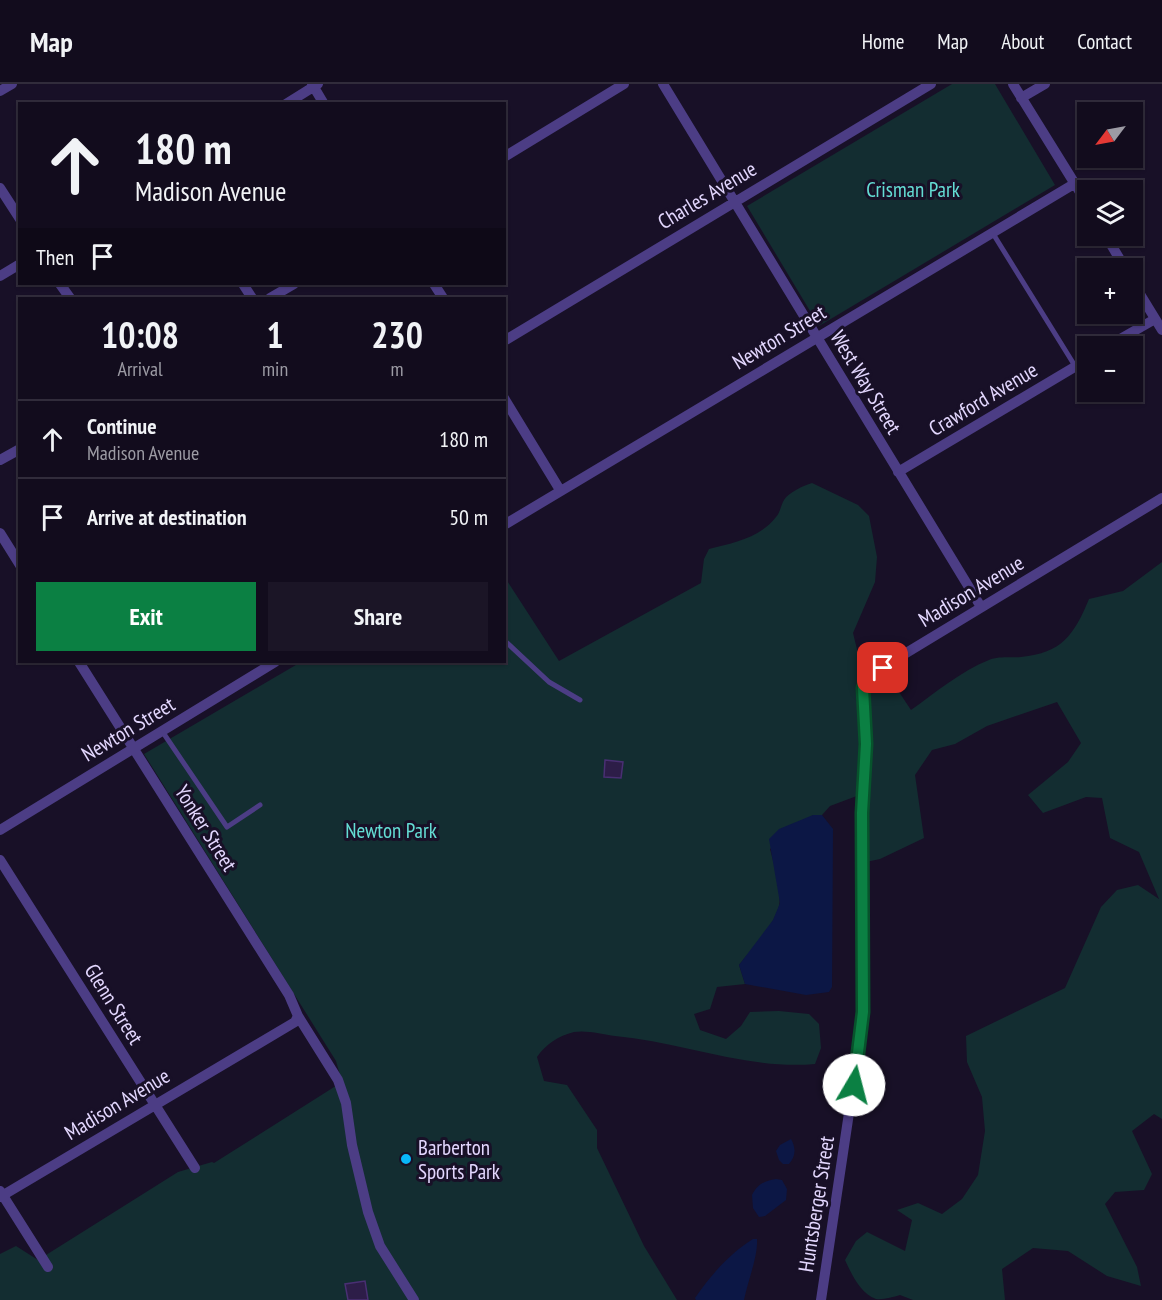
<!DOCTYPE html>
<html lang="en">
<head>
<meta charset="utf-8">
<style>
	:root { --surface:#120c1d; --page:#1b1526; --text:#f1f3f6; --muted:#9c9ba4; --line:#312c3b; --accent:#0b8043 }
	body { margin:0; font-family:"PT Sans Narrow",sans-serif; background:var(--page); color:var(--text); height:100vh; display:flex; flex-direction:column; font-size:22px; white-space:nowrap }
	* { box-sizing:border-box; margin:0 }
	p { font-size:20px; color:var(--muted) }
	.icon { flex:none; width:33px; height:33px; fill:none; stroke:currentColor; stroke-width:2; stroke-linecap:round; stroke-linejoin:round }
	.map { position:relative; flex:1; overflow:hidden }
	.drawer { position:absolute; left:18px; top:213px; width:488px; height:366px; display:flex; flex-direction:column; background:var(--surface); border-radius:0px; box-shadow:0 2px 4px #0004,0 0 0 2px var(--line) }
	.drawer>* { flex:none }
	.guide { position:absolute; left:18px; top:18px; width:488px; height:183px; border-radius:0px; box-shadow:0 2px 4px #0004,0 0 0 2px var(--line); background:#120c1d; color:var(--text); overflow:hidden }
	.needle { width:39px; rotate:238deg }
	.buttons { position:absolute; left:1077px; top:18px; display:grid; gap:12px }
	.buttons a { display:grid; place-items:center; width:66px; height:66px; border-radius:0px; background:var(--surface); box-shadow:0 2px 4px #0004,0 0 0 2px var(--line); font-size:30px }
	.pin { position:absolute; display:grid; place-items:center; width:51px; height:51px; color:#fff; margin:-26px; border-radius:12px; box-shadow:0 3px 9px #0006 }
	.me { position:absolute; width:66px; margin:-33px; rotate:8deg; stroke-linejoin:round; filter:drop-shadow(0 0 4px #0008) }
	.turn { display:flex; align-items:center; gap:21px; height:126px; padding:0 18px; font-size:27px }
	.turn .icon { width:78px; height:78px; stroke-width:2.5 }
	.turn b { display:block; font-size:42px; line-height:51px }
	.then { display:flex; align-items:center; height:57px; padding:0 18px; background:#0003; gap:12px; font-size:22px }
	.eta { display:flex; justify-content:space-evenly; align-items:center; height:102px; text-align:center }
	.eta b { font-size:36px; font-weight:600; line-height:42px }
	.action { display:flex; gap:12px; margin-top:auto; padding:12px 18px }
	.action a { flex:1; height:69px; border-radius:0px; background:var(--accent); color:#fff; font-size:24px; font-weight:600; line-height:69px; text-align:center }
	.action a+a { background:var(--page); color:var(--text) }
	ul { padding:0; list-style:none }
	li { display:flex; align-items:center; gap:18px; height:78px; padding:0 18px; border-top:2px solid var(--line) }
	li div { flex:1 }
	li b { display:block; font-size:22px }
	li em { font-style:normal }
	header { display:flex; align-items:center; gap:36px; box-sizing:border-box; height:84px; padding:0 30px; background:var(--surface); border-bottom:2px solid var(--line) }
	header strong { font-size:28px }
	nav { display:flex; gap:33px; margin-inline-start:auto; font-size:21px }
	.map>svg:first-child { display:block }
	.green { fill:#132d31 }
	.water { fill:#0c1745 }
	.building { fill:#2d1d48; stroke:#492f73; stroke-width:1.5 }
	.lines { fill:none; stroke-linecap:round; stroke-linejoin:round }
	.service { stroke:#4c3d85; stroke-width:5 }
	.minor { stroke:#4c3d85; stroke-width:10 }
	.route-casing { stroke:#07532c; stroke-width:15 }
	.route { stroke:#0b8043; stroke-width:10 }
	.poi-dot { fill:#09b7f9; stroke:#181027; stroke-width:2 }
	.labels { text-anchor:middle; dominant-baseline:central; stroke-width:6; stroke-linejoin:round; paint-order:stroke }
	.park-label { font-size:21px; fill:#64ddd4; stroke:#181027 }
	.street-label { font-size:21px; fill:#e3d7fe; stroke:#181027 }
	.poi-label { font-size:21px; fill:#e3d7fe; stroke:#181027; text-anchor:start }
</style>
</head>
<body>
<header>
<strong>Map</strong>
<nav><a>Home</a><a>Map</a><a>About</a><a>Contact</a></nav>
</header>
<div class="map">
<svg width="1162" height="1216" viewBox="0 0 1162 1216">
	<rect width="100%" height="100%" fill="#181027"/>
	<path class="green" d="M952 0H995L1055 101 819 242 747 122Z
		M812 399 858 421 869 432 877 473 875 498 853 549 865 598 883 584 911 626C935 609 961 587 989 576 998 572 1011 574 1021 573 1062 569 1074 551 1089 515L1123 507 1162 478V1035L1154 1030 1132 1047 1152 1090 1144 1106 1115 1108 1105 1120 1137 1183 1141 1202 1107 1192 1068 1167 1033 1164 1002 1185 1005 1216H913L900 1211C893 1213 883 1216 876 1215 860 1209 852 1191 845 1176L856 1157 867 1148 905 1167 912 1136 897 1126 918 1119 942 1130 962 1115 978 1091 985 1047 982 1013 967 978 966 952 1065 904 1101 823 1117 806 1138 801 1159 815 1139 768 1110 754 1102 714 1086 713 1043 729 1028 711 1068 678 1081 659 1057 618 987 642 955 660 932 666 915 691 924 754 880 775 861 779 862 710 830 722 822 731H813L770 765C774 780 782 807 779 822 773 844 753 863 739 881L745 900 717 903 710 925 694 930 700 946 726 955 741 942 750 928 779 927 809 930 819 940 821 964 815 980C747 986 682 958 615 952 603 950 586 946 574 948 558 952 546 960 537 973L544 997 567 1001 597 1046V1064L644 1162 677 1216H0V1170L16 1162 38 1176 178 1088 212 1078 214 1079 342 998 336 977 144 670 301 578H504V492L559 577 701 499 704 475 709 465C732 459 760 454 776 433 780 429 781 421 784 416 789 408 803 402 812 399Z"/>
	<path class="water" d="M813 731H822L833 745 832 903 829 908 806 911 745 900 739 881 773 836 780 819 769 755 779 745Z
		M791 1055C796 1064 796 1072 789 1080H783L779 1076 776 1067 780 1061Z
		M776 1095 782 1096 787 1105 786 1116 765 1132 759 1133 753 1124 752 1111C758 1100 764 1097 776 1095Z
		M753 1155H757C758 1173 748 1196 744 1216H696L695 1214C711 1191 729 1170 753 1155Z"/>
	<path class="building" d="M605 676 623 678 621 694 604 693Z
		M365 1197 368 1216H348L345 1200Z"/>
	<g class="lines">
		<path class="service" d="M992 148 1075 282
			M504 556 549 598 580 616
			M162 647 227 743 260 721"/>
		<path class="minor" d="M312 0 324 20
			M663 0 981 523
			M1013 0 1088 121
			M0 7 12 0
			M1021 14 1045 0
			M286 20 318 0
			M504 73 624 0
			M0 104 20 135
			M1106 152 1125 184
			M0 192 20 180
			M1132 197 1162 246
			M60 200 70 214
			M243 200 252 214
			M434 200 443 214
			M270 214 294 200
			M504 257 931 0
			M1108 262 1155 235
			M504 314 560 406
			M0 376 20 365
			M898 388 1088 275
			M504 441 1074 100
			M0 449 20 481
			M0 746 275 578
			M0 776 195 1084
			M298 932 338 996 346 1019 352 1061 368 1128 380 1162 414 1216
			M0 1107 48 1183
			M0 1113 295 938 298 932 289 911 79 578
			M821 1216 862 942 861 768 862 710 866 660 863 604 871 592 888 580 1162 414"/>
	</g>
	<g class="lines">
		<defs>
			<path id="route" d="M854 1001 863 928 862 729 866 660 863 604 871 592 883 584"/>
		</defs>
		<use href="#route" class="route-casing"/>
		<use href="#route" class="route"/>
	</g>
	<circle class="poi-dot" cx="406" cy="1075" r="6"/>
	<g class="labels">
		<g class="park-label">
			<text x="913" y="105">Crisman Park</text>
			<text x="391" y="746">Newton Park</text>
		</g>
		<g class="street-label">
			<text transform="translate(707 111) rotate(-31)">Charles Avenue</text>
			<text transform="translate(779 253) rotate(-31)">Newton Street</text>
			<text transform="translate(866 298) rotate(59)">West Way Street</text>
			<text transform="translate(983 315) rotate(-31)">Crawford Avenue</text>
			<text transform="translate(971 507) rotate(-31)">Madison Avenue</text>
			<text transform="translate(128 645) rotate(-31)">Newton Street</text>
			<text transform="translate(206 744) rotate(58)">Yonker Street</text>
			<text transform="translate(114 920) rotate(58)">Glenn Street</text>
			<text transform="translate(117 1020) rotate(-31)">Madison Avenue</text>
			<text transform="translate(816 1120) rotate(-81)">Huntsberger Street</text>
		</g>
		<g class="poi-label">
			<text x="418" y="1063">Barberton<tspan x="418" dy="24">Sports Park</tspan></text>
		</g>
	</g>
</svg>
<div class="buttons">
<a><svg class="needle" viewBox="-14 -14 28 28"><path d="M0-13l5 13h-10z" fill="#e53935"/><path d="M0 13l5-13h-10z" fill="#9c9ba4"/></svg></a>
<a><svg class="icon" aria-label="layers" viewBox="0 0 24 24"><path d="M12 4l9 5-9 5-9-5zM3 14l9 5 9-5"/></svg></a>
<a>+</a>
<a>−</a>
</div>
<div class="pin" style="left:883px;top:584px;background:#d93025"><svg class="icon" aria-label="arrive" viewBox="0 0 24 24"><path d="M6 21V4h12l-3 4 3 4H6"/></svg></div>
<svg class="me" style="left:854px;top:1001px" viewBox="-20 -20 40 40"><circle r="19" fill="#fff"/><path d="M0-13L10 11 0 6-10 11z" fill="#0b8043"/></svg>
<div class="guide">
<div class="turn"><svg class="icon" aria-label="ahead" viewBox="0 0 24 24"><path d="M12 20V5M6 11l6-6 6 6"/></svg><div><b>180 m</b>Madison Avenue</div></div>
<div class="then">Then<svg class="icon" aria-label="arrive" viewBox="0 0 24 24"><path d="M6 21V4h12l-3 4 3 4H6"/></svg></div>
</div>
<section class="drawer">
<div class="eta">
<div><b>10:08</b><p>Arrival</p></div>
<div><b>1</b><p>min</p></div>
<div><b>230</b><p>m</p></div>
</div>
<ul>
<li><svg class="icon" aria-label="ahead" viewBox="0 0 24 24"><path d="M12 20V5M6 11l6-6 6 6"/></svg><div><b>Continue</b><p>Madison Avenue</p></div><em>180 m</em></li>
<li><svg class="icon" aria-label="arrive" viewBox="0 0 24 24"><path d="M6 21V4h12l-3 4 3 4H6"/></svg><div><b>Arrive at destination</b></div><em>50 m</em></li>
</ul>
<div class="action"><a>Exit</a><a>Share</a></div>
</section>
</div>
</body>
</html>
